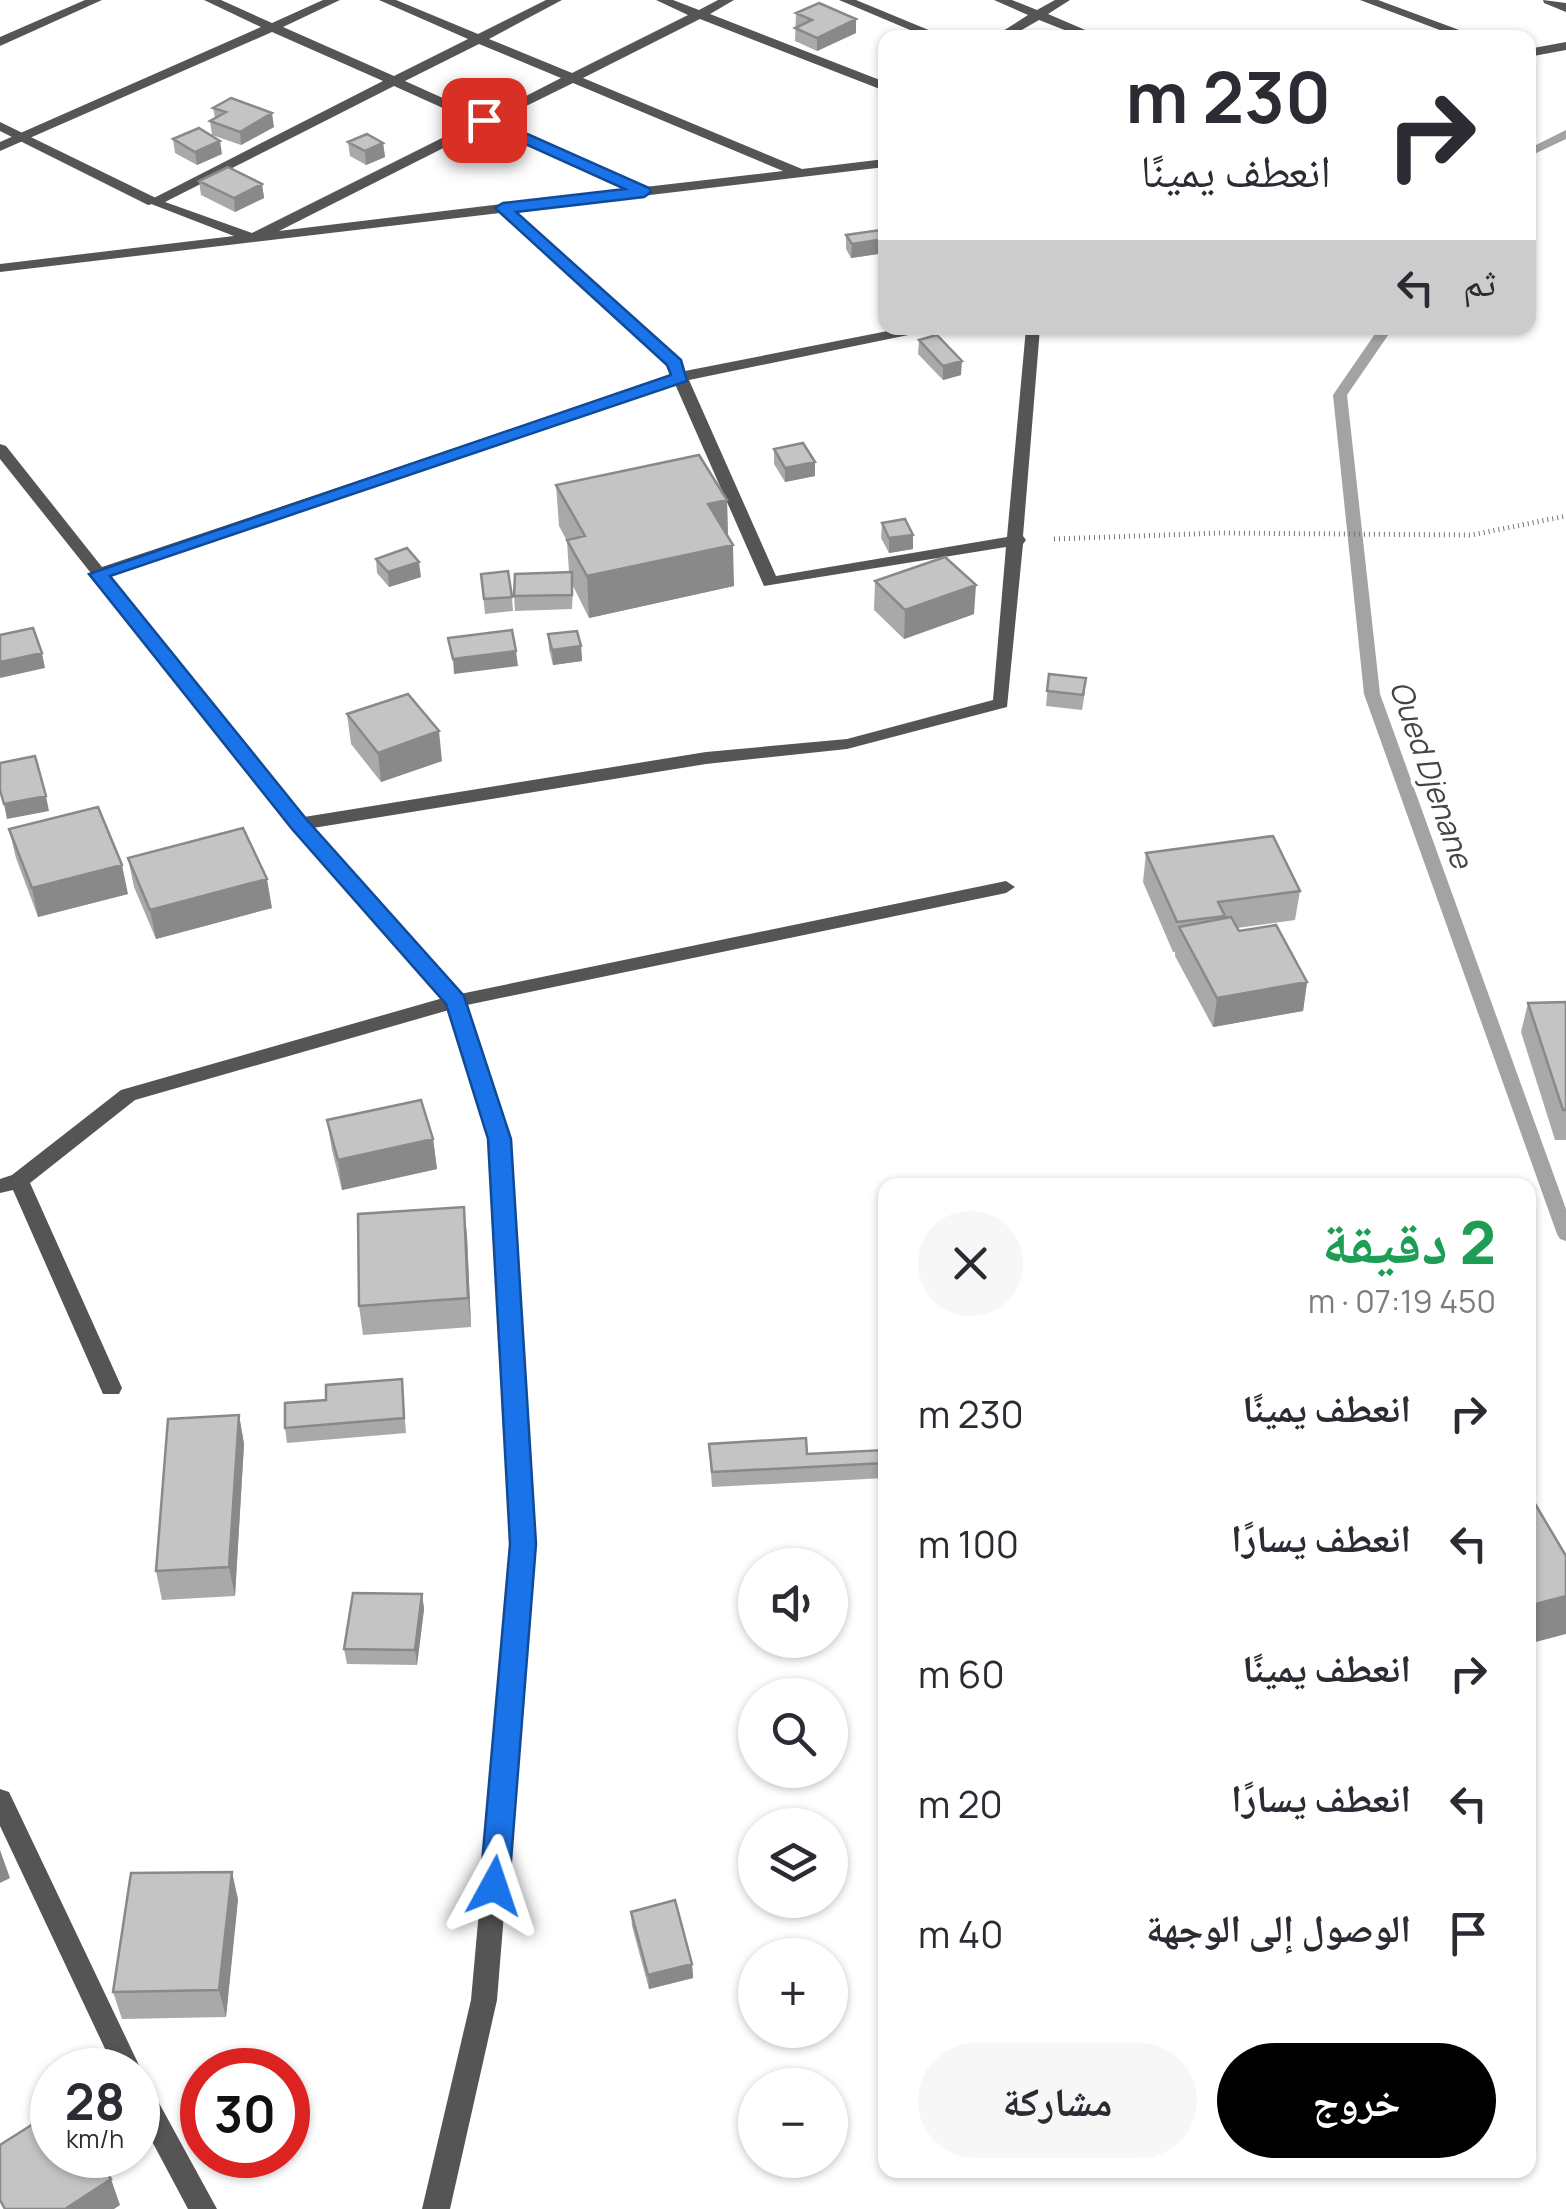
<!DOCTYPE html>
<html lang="ar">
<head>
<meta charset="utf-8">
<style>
	:root { --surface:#fff; --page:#f7f7f7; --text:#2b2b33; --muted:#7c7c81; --accent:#000 }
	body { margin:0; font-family:Manrope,"Noto Naskh Arabic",sans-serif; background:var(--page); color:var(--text); direction:rtl; height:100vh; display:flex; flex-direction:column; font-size:38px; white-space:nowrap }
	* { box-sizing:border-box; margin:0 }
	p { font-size:32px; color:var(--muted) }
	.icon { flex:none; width:55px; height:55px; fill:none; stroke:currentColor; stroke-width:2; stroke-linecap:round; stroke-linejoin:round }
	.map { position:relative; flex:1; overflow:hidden; direction:ltr }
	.sheet { position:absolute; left:878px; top:1178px; width:658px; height:1000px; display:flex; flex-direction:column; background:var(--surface); border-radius:20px; box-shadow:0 2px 8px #0004; direction:rtl }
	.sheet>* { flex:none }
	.hud { position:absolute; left:878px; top:30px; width:658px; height:305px; border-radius:20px; box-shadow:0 2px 8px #0004; direction:rtl; background:#fff; color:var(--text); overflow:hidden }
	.fabs { position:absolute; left:738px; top:1548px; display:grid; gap:20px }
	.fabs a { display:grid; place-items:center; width:110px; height:110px; border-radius:50%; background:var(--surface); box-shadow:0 2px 8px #0004; font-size:50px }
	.speed { position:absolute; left:30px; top:2048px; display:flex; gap:20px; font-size:50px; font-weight:700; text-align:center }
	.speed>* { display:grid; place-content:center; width:130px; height:130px; border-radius:50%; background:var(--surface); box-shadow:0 2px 8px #0004; line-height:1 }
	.speed small { font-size:25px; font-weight:400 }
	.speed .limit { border:15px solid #d22; background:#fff; color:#111 }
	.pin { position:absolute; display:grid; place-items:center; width:85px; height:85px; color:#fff; margin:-42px; border-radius:20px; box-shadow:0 5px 15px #0006 }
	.me { position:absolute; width:110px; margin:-55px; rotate:5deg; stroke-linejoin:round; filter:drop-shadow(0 0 8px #0008) }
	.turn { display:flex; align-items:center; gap:35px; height:210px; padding:0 40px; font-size:45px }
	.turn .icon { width:130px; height:130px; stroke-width:2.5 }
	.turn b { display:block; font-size:70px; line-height:85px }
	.then { display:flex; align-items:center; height:95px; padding:0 40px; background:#0003; gap:20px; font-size:38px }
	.round { display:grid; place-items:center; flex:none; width:105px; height:105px; border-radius:52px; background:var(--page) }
	.headline { display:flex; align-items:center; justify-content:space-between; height:170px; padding:0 40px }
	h1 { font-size:60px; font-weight:800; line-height:75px; color:#1e9e55 }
	.action { display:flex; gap:20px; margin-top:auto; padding:20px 40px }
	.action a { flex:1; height:115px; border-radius:60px; background:var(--accent); color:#fff; font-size:40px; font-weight:800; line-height:115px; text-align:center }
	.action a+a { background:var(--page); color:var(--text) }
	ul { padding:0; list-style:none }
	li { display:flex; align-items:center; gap:30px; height:130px; padding:0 40px }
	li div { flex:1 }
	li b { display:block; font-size:38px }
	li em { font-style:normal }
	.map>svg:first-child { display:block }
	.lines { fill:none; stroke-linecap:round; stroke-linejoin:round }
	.stream { fill:#a3a3a3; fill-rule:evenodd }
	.path { stroke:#777; stroke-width:5; stroke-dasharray:1 4; stroke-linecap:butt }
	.lane { fill:#555; fill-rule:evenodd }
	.street { fill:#555; fill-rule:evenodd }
	.wall { fill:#a9a9a9 }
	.shaded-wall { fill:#898989 }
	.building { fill:#c4c4c4; stroke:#898989; stroke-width:2.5 }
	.route { fill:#1a73e8; stroke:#114b97; stroke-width:2.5 }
	.labels { text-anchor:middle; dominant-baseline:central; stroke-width:8; stroke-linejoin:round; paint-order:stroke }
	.water-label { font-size:30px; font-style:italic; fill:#444; stroke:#fff }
</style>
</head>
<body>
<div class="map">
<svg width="1566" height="2209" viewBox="0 0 1566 2209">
	<rect width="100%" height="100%" fill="#fff"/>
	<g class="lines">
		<path class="stream" d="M1566 130V139L1528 157V149Z
			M1379 328H1393L1347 395 1380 694 1566 1209V1241L1560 1239 1557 1234 1364 694 1333 395Z"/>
		<path class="path" d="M1054 539 1220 533 1472 535 1566 516"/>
		<path class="lane" d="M0 122 158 199 160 202 148 205 0 131Z"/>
		<path class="street" d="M85 0H102L0 46V37Z
			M204 0H221L272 23 323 0H340L283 27 394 76 468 39 379 0H396L478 34 546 0H562L489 39 572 73 688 15 656 0H673L699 10 718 0H734L710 14 885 82V91L700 19 583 78 802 169 885 159V167L515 211 679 360 685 371 903 328H930L923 332 689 380 776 576 1007 537 1026 328H1040L1023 536 1026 540 1023 544 1007 707 847 749 706 764 313 828 460 994 1006 881 1015 887 1006 893 467 1005 510 1139 534 1544 497 2000 450 2209H422L471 2000 512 1544 490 1139 449 1010 135 1100 30 1183 122 1388 119 1394H103L13 1190 0 1193V1179L12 1175 121 1090 443 998 294 828 0 459V444L6 446 102 567 672 375 667 365 500 213 0 272V264L234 236 146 202 383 81 272 32 0 151V142L261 27ZM479 44 561 78 485 117 405 81ZM573 83 783 171 645 187 496 121ZM394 86 474 122 252 233 165 202ZM485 127 627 189 279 231ZM675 384 764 586 1006 547 993 700 847 739 706 752 304 817 109 576Z
			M839 0H856L948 38H929Z
			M994 0H1012L1037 10 1055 0H1070L1048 14 1104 38H1085L1039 20 1008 38H992L1028 15Z
			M1360 0H1378L1481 38H1461Z
			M1543 0 1566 3V12L1544 3Z
			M1566 42V50L1528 57V49Z
			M0 1789 9 1792 137 2061 141 2070 138 2078 147 2081 217 2209H188L138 2115V2070H115L0 1826Z"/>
	</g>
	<path class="wall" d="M796 13 856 33 817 51 795 41Z
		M213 108 274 127 241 145 212 135 210 121 215 118Z
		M173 139 222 154 197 165 175 153Z
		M348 142 383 143 385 157 366 165 350 156Z
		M199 181 262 184 264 198 235 212 201 195Z
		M846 235 885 236V253L851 258 846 249Z
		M919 340 961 375 943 380 918 354Z
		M774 449 815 462V476L785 482 774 464Z
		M556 485 727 500 728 536 734 586 589 618 573 586 572 609 515 611 514 596 569 572 567 541 559 526Z
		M882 523 913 549 889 553 881 538Z
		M376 559 421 577 389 587 377 573Z
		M481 574 512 597 513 611 485 614Z
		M875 581 974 614 904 639 874 610Z
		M548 634 581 646 582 661 553 665 549 649Z
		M1049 674 1085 692 1082 710 1046 706Z
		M347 714 442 761 381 782 351 744Z
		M9 829 128 894 38 917 16 858Z
		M1146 853 1300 891 1295 920 1237 928 1239 931 1307 982 1303 1011 1213 1027 1175 956V952H1173L1143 882Z
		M128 858 272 908 156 939 134 887Z
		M1566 1002V1140H1555L1521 1032 1528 1003Z
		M327 1120 433 1139 437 1169 342 1190 332 1150Z
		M467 1236 471 1327 363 1335 359 1306Z
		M402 1379 406 1433 287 1443 285 1428 326 1400Z
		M239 1415 244 1444 235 1596 162 1600 156 1571Z
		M709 1444 807 1454 885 1450V1478L712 1487Z
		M422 1594 424 1609 417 1665 347 1664 344 1649Z
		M238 1899 226 2017 122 2019 113 1992Z
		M631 1912 692 1964 693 1978 649 1989 632 1926Z"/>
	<path class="shaded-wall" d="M856 19V33L817 51V38Z
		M272 113 274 127 241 145 240 132Z
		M220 141 222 154 197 165 195 152Z
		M383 143 385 157 366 165 365 151Z
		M262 184 264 198 235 212 234 198Z
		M885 239V253L851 258 852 244Z
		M962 361 961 375 943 380V366Z
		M815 462V476L785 482V468Z
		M727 500 728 541 708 504Z
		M913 535V549L889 553V538Z
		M733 545 734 586 589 618 587 576Z
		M419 562 421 577 389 587 388 572Z
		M976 585 974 614 904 639 905 610Z
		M581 646 582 661 553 665 552 650Z
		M516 651 518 666 454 674 453 659Z
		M42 653 45 668 0 678V662Z
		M439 731 442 761 381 782 378 753Z
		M46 796 49 811 7 819 4 804Z
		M122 865 128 894 38 917 32 888Z
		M267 879 272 908 156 939 150 910Z
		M1307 982 1303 1011 1213 1027 1217 998Z
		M433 1139 437 1169 342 1190 338 1160Z
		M464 1207 467 1236 471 1327 468 1298Z
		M239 1415 244 1444 235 1596 229 1567Z
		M422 1594 424 1609 417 1665 415 1650Z
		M1566 1596V1634L1528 1644V1606Z
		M0 1850 10 1878 0 1883Z
		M232 1872 238 1899 226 2017 219 1990Z
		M692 1964 693 1978 649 1989 648 1975Z
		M111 2179 120 2205 114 2209H65Z"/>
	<path class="building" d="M819 3 856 19 817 38 795 28 812 20 796 13Z
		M231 98 272 113 240 132 210 121 226 112 213 108Z
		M199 128 220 141 195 152 173 139Z
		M367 134 383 143 365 151 348 142Z
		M228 167 262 184 234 198 199 181Z
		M880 230 885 239 852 244 846 235Z
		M937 335 962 361 943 366 919 340Z
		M803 443 815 462 785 468 774 449Z
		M699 455 727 500 708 504 733 545 587 576 567 540 585 536 556 485Z
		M905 519 913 535 889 538 882 523Z
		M407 548 419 562 388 572 376 559Z
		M945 557 976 585 905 610 875 581Z
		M508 571 512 597 484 599 481 574Z
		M572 572V595L514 596 515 574Z
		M33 628 42 653 0 662V635Z
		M512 630 516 651 453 659 448 638Z
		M577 631 581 646 552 650 548 634Z
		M1049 674 1086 678 1083 695 1047 691Z
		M408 694 439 731 378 753 347 714Z
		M35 756 46 796 4 804 0 790V763Z
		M98 807 122 865 32 888 9 829Z
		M243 828 267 879 150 910 128 858Z
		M1273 836 1300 891 1218 902 1225 916 1177 922 1146 853Z
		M1231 917 1239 931 1276 925 1307 982 1217 998 1179 927Z
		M1566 1002V1110H1563L1528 1003Z
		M421 1100 433 1139 338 1160 327 1120Z
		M464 1207 468 1298 359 1306 358 1214Z
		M402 1379 404 1418 285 1428V1403L326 1400V1385Z
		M239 1415 229 1567 156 1571 168 1419Z
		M806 1438 807 1454 885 1450V1463L712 1472 709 1444Z
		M1528 1492 1566 1556V1596L1528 1606Z
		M353 1593 422 1594 415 1650 344 1649Z
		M232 1872 219 1990 113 1992 131 1873Z
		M675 1900 692 1964 648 1975 631 1912Z
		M52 2112V2155H96L111 2179 65 2209H5L0 2200V2145Z"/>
	<path class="route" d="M479 117H489L649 188 651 192 644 197 516 212 681 360 687 381 110 576 307 820 464 996 511 1139 536 1544 509 1886 504 1895 494 1899 484 1895 480 1886 510 1544 488 1139 446 1004 292 829 89 574 671 375 667 365 495 208 503 203 625 189 479 123Z"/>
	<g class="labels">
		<g class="water-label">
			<text transform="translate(1432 774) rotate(71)">Oued Djenane</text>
		</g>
	</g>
</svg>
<div class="fabs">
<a><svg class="icon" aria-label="sound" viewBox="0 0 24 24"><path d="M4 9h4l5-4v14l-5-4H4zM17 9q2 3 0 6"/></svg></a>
<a><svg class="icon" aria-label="search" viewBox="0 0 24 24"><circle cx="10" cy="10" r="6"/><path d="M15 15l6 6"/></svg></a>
<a><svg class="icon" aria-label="layers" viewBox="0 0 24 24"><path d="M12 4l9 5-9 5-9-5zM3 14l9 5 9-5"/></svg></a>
<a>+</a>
<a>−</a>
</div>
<div class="speed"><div>28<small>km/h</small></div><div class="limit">30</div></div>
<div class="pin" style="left:484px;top:120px;background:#d93025"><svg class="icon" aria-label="arrive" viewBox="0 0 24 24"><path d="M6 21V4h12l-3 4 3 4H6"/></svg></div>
<svg class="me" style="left:494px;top:1886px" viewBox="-20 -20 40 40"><path d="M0-17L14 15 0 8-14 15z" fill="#1a73e8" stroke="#fff" stroke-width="4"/></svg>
<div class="hud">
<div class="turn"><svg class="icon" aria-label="right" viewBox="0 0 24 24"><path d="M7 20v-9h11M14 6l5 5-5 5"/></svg><div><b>230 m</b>انعطف يمينًا</div></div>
<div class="then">ثم<svg class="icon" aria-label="left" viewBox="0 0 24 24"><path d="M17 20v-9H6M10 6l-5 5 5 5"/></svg></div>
</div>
<section class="sheet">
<div class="headline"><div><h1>2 دقيقة</h1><p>450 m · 07:19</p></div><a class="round"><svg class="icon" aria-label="close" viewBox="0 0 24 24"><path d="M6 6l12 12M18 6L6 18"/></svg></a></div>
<ul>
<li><svg class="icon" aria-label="right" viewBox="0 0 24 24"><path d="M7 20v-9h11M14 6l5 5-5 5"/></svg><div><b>انعطف يمينًا</b></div><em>230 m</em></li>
<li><svg class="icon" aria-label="left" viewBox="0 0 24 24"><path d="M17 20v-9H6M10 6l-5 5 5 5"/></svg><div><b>انعطف يسارًا</b></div><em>100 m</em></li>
<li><svg class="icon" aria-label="right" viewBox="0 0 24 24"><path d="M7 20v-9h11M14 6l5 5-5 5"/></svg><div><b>انعطف يمينًا</b></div><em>60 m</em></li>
<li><svg class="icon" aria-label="left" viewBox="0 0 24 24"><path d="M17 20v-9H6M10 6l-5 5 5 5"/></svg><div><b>انعطف يسارًا</b></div><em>20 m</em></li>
<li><svg class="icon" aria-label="arrive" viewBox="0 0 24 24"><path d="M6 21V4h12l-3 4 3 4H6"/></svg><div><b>الوصول إلى الوجهة</b></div><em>40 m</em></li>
</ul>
<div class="action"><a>خروج</a><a>مشاركة</a></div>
</section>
</div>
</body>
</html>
